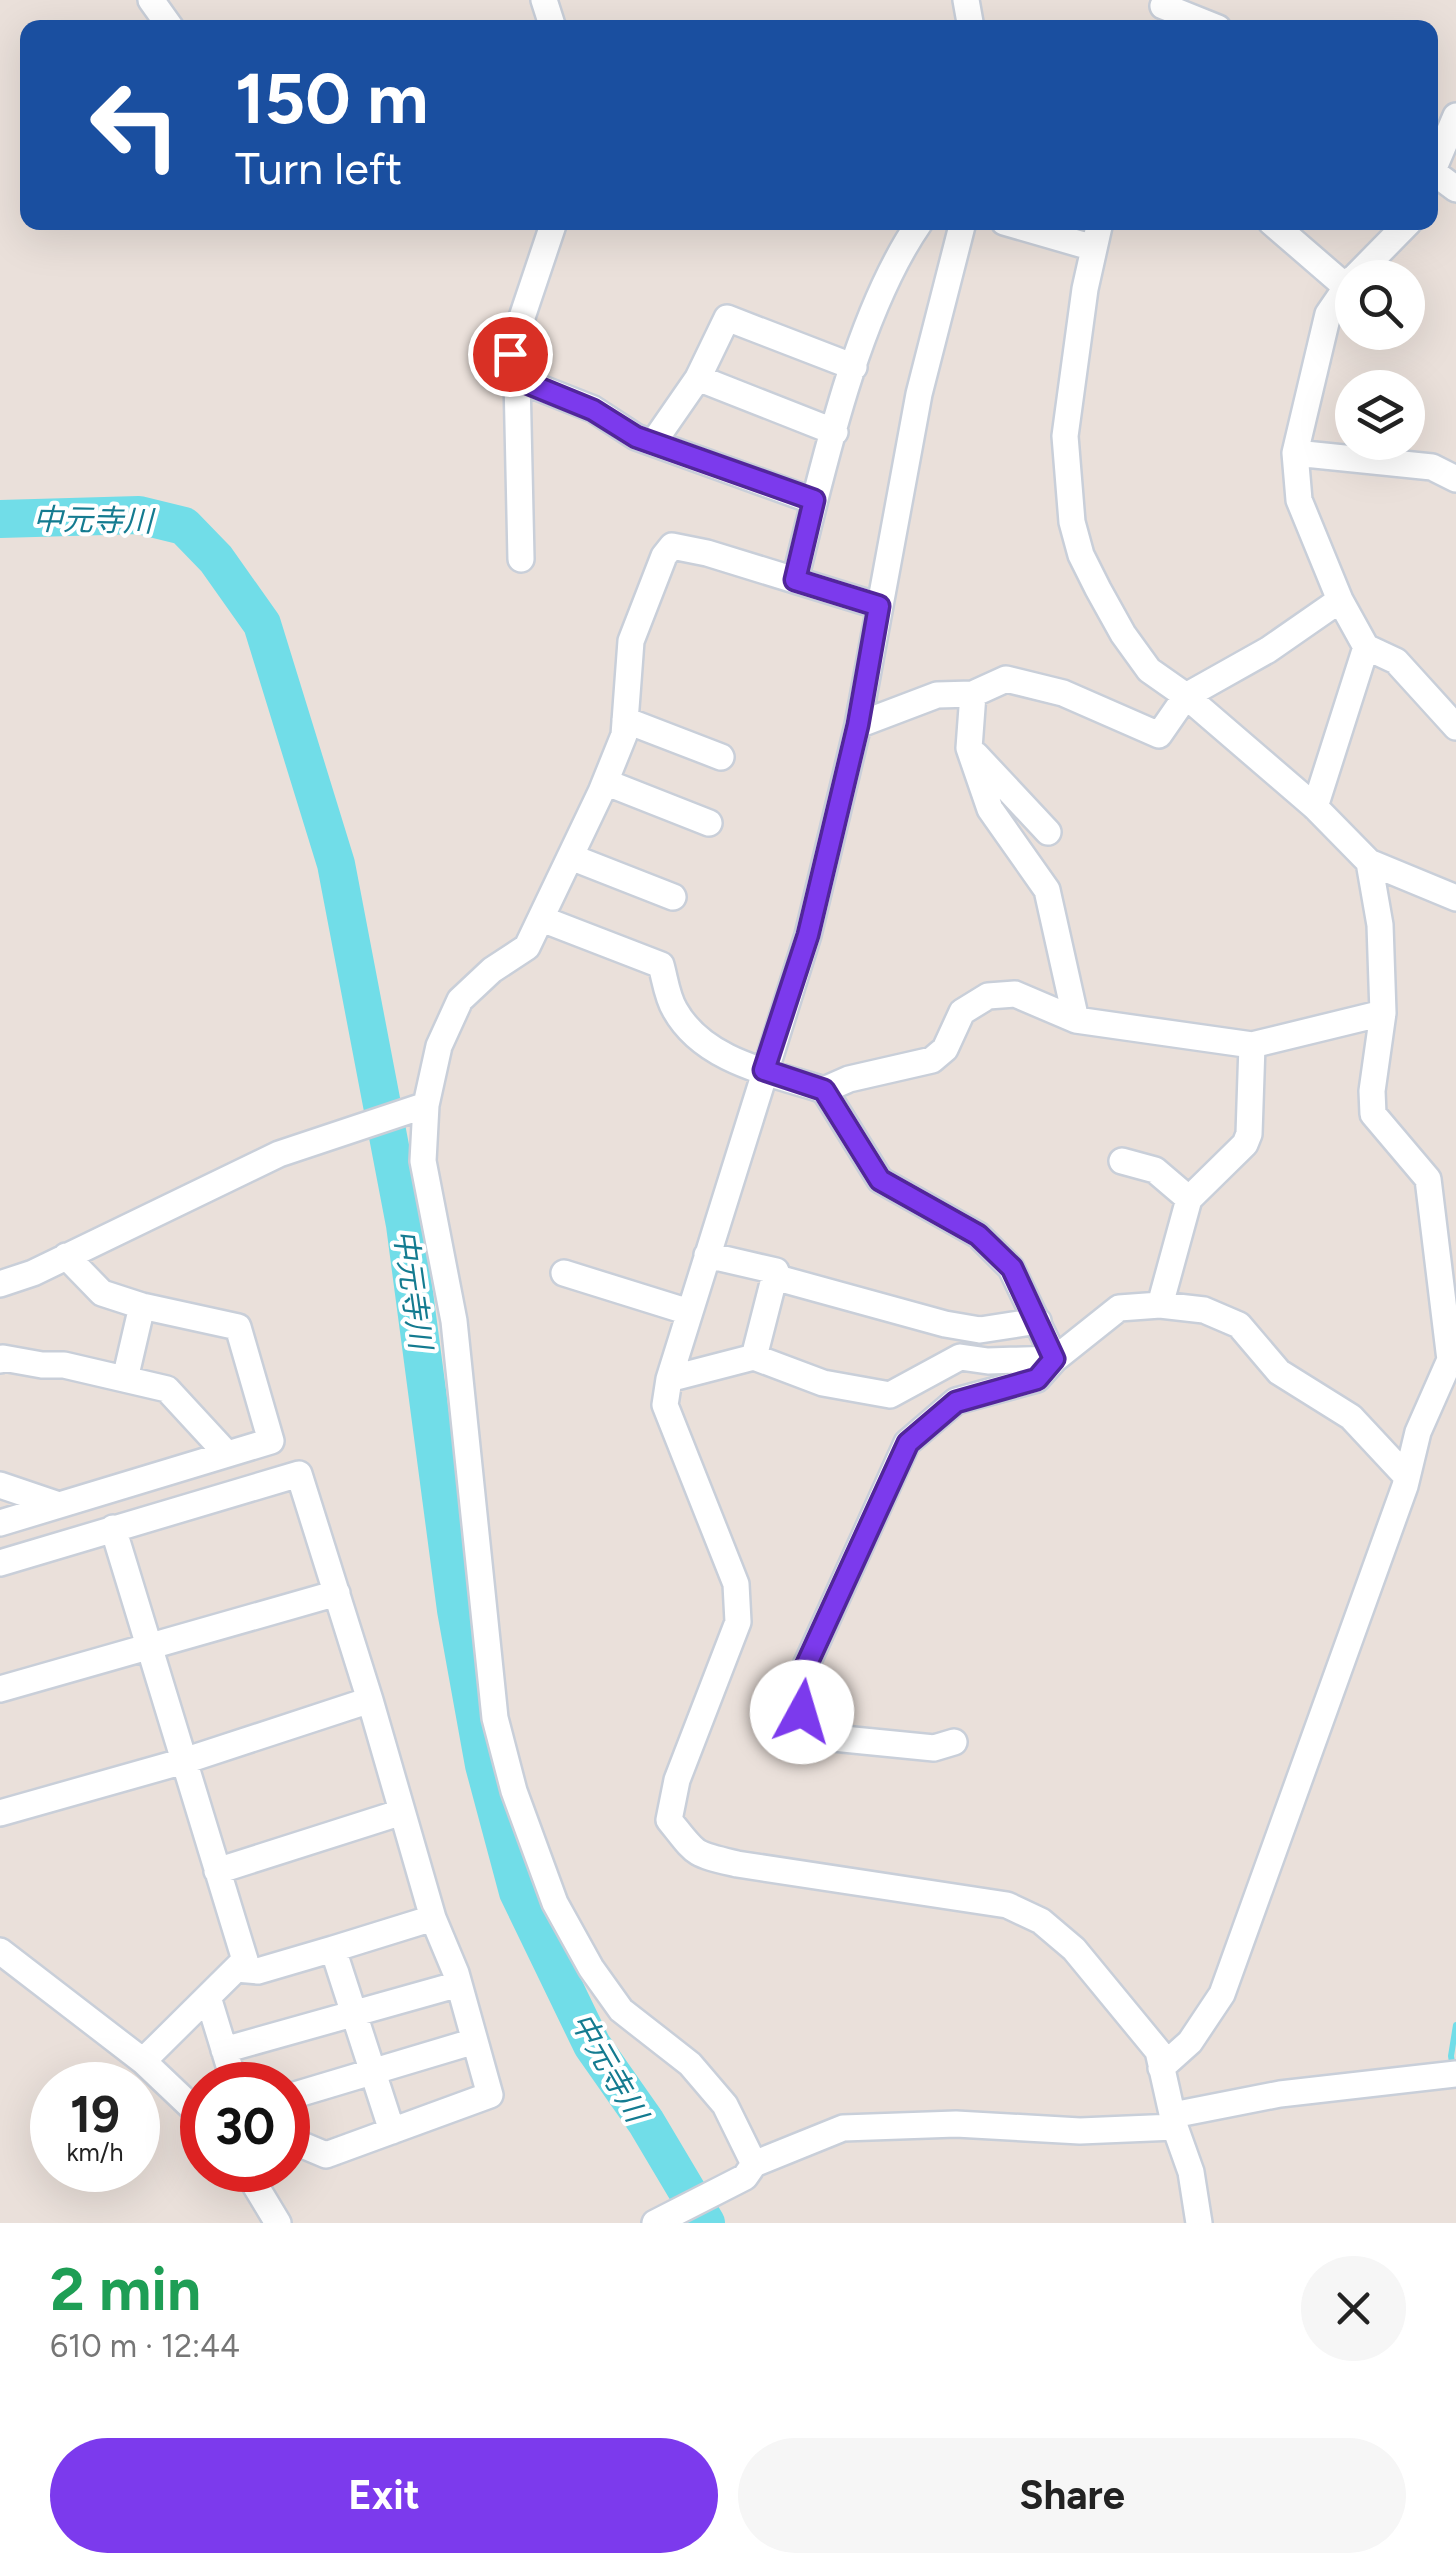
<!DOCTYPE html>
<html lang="en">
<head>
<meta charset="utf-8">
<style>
	:root { --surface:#fff; --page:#f6f6f6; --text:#222; --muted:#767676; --accent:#7c3aed }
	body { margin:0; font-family:Figtree,"Noto Sans JP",sans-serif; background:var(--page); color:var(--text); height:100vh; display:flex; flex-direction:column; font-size:38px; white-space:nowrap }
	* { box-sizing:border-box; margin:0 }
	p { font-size:32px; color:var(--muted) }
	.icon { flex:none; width:55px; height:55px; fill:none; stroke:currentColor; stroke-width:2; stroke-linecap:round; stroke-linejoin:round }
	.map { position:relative; height:2223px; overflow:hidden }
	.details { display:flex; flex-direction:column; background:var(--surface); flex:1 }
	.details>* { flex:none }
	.guide { position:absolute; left:20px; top:20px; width:1418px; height:210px; border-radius:20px; box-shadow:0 10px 40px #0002; background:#1a4fa0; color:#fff; overflow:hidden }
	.fabs { position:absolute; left:1335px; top:260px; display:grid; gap:20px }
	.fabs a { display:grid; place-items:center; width:90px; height:90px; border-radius:50%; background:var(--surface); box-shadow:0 10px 40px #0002; font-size:50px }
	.speed { position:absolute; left:30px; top:2062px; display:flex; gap:20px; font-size:50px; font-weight:700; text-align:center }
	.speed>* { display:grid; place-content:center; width:130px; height:130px; border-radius:50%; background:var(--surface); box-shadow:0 10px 40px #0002; line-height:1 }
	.speed small { font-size:25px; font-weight:400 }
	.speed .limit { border:15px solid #d22; background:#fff; color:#111 }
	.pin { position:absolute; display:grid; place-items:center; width:85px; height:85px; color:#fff; margin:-42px; border:5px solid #fff; border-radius:50%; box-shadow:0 2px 10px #0007 }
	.me { position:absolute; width:110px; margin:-55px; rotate:6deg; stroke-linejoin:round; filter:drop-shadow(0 0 8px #0008) }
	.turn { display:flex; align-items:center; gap:35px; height:210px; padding:0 50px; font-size:45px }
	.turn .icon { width:130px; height:130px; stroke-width:2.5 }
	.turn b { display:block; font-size:70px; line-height:85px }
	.round { display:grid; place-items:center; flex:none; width:105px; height:105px; border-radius:52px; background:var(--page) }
	.summary { display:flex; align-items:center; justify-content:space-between; height:170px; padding:0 50px }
	h1 { font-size:60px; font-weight:700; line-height:75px; color:#1e9e55 }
	.button { display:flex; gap:20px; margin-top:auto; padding:20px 50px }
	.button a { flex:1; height:115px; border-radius:60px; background:var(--accent); color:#fff; font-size:40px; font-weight:700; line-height:115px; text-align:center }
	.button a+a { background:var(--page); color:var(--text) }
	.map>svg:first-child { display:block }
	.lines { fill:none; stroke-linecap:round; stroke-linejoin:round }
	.stream { stroke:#71dde8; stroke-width:6 }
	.river { stroke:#71dde8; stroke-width:38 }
	.minor-casing { stroke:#c9cfd9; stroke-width:30 }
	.minor { stroke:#fff; stroke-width:25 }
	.route-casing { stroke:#51269a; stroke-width:25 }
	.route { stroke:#7c3aed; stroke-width:18 }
	.labels { text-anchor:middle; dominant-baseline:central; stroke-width:8; stroke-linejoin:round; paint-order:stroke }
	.water-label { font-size:30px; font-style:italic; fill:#147b90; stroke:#fff }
</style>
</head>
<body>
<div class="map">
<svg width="1456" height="2223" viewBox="0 0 1456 2223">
	<rect width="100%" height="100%" fill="#eae0da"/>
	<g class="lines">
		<path class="stream" d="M1453 2068 1451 2056 1456 2025"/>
		<path class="river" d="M0 519 139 515 184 526 216 559 262 624 336 864 405 1225 456 1610 484 1765 518 1892 592 2045 646 2122 706 2223"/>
		<defs>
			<path id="minor" d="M151 0 171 28
				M544 0 553 28
				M966 0 971 28
				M1163 6 1218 28
				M1433 172 1456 189
				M1430 177 1456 116
				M963 222 919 394 858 725 808 935 669 1379 665 1405 736 1584 738 1622 677 1780 669 1820C698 1856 691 1853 737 1864L1007 1905 1041 1921 1074 1949 1158 2051 1175 2127 1191 2172 1199 2223
				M1004 222 1094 248
				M1100 222 1085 289 1065 436 1072 522 1081 555 1098 589 1123 634 1149 670 1186 696 1315 807 1369 862 1456 898
				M1271 222 1345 286
				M1354 278 1409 222
				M698 378 727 318 854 367
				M517 379 593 409 636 437 814 501
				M653 443 698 378 835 432
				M1295 453 1432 467 1456 479
				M521 559 517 379 510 353 554 222
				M795 580C822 471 856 314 920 222
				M1366 647 1396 661 1456 727
				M973 694 969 748 990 809 1047 890 1076 1020 1252 1045
				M625 720 721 757
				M858 725 937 695 973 694 1006 679 1063 693 1159 735 1186 696 1268 650 1340 600
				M976 755 1048 832
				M605 782 709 823
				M1315 807 1366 647 1340 600 1299 500 1295 453 1328 314 1352 279
				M571 857 673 897
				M1369 862 1380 925 1383 1013 1372 1091 1373 1114 1428 1179 1450 1360
				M542 919 661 965C665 979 667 997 675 1010 704 1062 772 1073 824 1090L849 1079 932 1060 945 1049 962 1012 988 996 1015 994 1076 1020
				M824 1090 880 1180 978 1235 1011 1268 1055 1359 1037 1379 956 1401 907 1443 799 1681C801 1706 803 1721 823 1737L934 1748 954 1742
				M426 1105 423 1161 454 1321 495 1718 514 1791 555 1903 591 1968 621 2010 690 2064 725 2105 754 2164
				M1122 1161 1155 1170 1189 1199
				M707 1255 776 1271 754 1357
				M564 1273 689 1312
				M774 1277 945 1324 980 1330 1038 1321
				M0 1284 33 1273 279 1154 426 1105 439 1046 460 1000 492 970 527 947 601 792 624 735 631 641 664 556 672 546 707 553 879 606
				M1160 1305 1204 1310 1239 1325 1279 1372 1351 1417 1407 1477
				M0 1360 3 1358 42 1365H64L167 1389 227 1454
				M125 1379 142 1306
				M669 1379 754 1357 823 1383 890 1395 960 1357 988 1361 1055 1359 1119 1308 1160 1305 1189 1199 1245 1144 1249 1134 1252 1045 1383 1013
				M0 1485 59 1505
				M0 1523 271 1441 238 1327 142 1306 102 1293 66 1256
				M113 1528 245 1960 143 2061
				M0 1563 299 1474 370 1700 184 1761 0 1813
				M0 1689 337 1593
				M217 1871 402 1812
				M0 1951 143 2061 202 2117
				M236 1969 258 1971 333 1949
				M208 1997 235 2085
				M224 2050 459 1984
				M1161 2068 1190 2042 1222 1994 1405 1486 1418 1432 1456 1346
				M288 2097 475 2041
				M1173 2115 1280 2094 1456 2074
				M392 2131 333 1949 433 1918
				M288 2139 326 2155 490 2095 456 1973 433 1918 370 1700
				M246 2170 278 2223
				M655 2223 745 2177 754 2164 843 2128 956 2124 1080 2131 1175 2127"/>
		</defs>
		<use href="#minor" class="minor-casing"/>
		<use href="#minor" class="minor"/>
	</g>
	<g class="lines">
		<defs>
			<path id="route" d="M510 354 517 379 593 410 636 437 814 500 795 580 879 606 858 725 808 935 764 1070 824 1090 880 1180 978 1235 1012 1268 1054 1359 1037 1379 956 1402 908 1443 799 1681 802 1712"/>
		</defs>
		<use href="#route" class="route-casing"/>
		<use href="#route" class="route"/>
	</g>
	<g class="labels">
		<g class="water-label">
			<text transform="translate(93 520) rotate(1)">中元寺川</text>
			<text transform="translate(413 1289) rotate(82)">中元寺川</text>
			<text transform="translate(609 2067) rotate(60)">中元寺川</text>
		</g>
	</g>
</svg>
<div class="fabs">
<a><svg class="icon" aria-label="search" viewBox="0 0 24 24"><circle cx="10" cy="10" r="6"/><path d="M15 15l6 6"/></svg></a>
<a><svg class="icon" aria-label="layers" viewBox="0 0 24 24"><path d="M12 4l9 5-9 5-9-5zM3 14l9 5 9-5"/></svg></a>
</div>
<div class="speed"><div>19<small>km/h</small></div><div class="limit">30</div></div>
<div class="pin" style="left:510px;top:354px;background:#d93025"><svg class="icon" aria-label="arrive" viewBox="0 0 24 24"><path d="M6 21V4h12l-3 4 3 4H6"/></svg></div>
<svg class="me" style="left:802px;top:1712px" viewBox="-20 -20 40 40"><circle r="19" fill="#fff"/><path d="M0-13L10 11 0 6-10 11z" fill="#7c3aed"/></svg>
<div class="guide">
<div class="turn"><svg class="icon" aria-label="left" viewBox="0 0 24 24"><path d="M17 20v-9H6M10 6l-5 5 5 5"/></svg><div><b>150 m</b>Turn left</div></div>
</div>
</div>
<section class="details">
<div class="summary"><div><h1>2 min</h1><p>610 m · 12:44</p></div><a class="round"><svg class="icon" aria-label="close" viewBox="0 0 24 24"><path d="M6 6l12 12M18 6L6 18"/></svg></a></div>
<div class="button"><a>Exit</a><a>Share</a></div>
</section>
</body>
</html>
